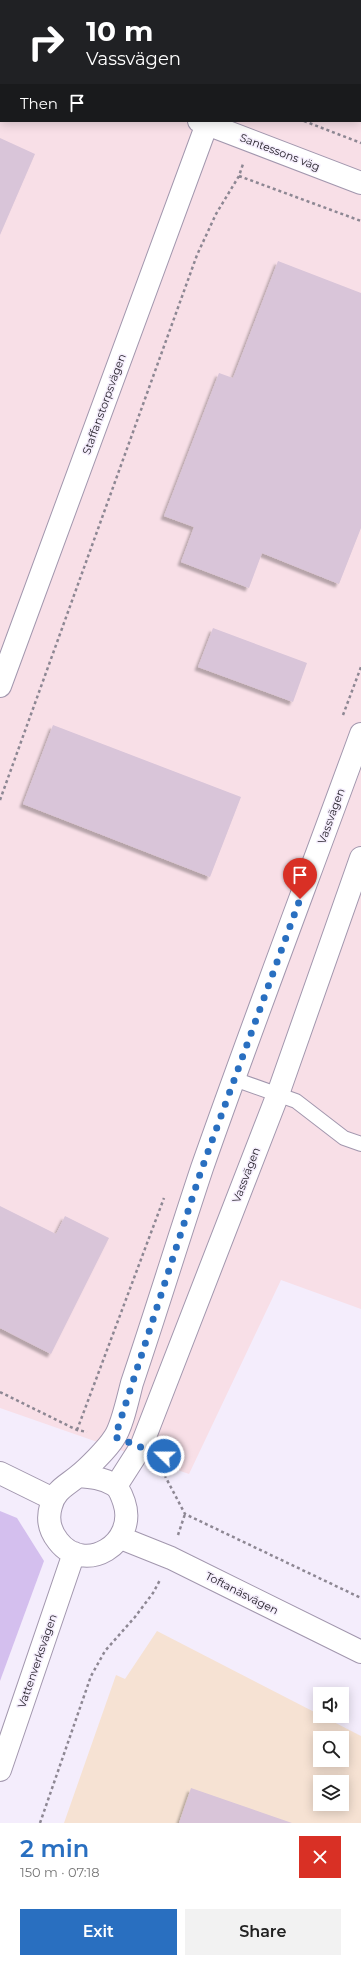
<!DOCTYPE html>
<html lang="en">
<head>
<meta charset="utf-8">
<style>
	:root { --surface:#fff; --page:#f2f2f2; --text:#222; --muted:#767676; --accent:#296fc0 }
	body { margin:0; font-family:Montserrat,sans-serif; background:var(--page); color:var(--text); height:100vh; display:flex; flex-direction:column; font-size:15px; white-space:nowrap }
	* { box-sizing:border-box; margin:0 }
	p { font-size:13px; color:var(--muted) }
	.icon { flex:none; width:22px; height:22px; fill:none; stroke:currentColor; stroke-width:2; stroke-linecap:round; stroke-linejoin:round }
	.map { position:relative; height:1823px; overflow:hidden }
	.panel { display:flex; flex-direction:column; background:var(--surface); flex:1 }
	.panel>* { flex:none }
	.top-card { position:absolute; left:0px; top:0px; width:361px; height:122px; box-shadow:0 2px 10px #0003; background:#202124; color:#fff; overflow:hidden }
	.controls { position:absolute; left:313px; top:1687px; display:grid; gap:8px }
	.controls a { display:grid; place-items:center; width:36px; height:36px; border-radius:0px; background:var(--surface); box-shadow:0 2px 10px #0003; font-size:20px }
	.pin { position:absolute; display:grid; place-items:center; width:34px; height:34px; color:#fff; margin:-41px -17px; border-radius:50% 50% 50% 0; rotate:-45deg; box-shadow:0 0 4px #0007 }
	.pin .icon { rotate:45deg }
	.me { position:absolute; width:44px; margin:-22px; rotate:292deg; stroke-linejoin:round; filter:drop-shadow(0 0 3px #0008) }
	.turn { display:flex; align-items:center; gap:14px; height:84px; padding:0 20px; font-size:18px }
	.turn .icon { width:52px; height:52px; stroke-width:2.5 }
	.turn b { display:block; font-size:28px; line-height:34px }
	.then { display:flex; align-items:center; height:38px; padding:0 20px; background:#0003; gap:8px; font-size:15px }
	.round { display:grid; place-items:center; flex:none; width:42px; height:42px; border-radius:0px; background:var(--page) }
	.overview { display:flex; align-items:center; justify-content:space-between; height:68px; padding:0 20px }
	h1 { font-size:24px; font-weight:600; line-height:30px; color:var(--accent) }
	.action { display:flex; gap:8px; margin-top:auto; padding:8px 20px }
	.action a { flex:1; height:46px; border-radius:0px; background:var(--accent); color:#fff; font-size:16px; font-weight:600; line-height:46px; text-align:center }
	.action a+a { background:var(--page); color:var(--text) }
	.map>svg:first-child { display:block }
	.commercial { fill:#f8dfe7; fill-rule:evenodd }
	.industrial { fill:#f6e2d3; fill-rule:evenodd }
	.green { fill:#d4bfee }
	.building { fill:#d9c5d9; filter:url(#shadow) }
	.lines { fill:none; stroke-linecap:round; stroke-linejoin:round }
	.lane-casing { stroke:#a297ae; stroke-width:16 }
	.street-casing { stroke:#a297ae; stroke-width:24 }
	.secondary-casing { stroke:#a297ae; stroke-width:24 }
	.path { stroke:#8d8793; stroke-width:2.5; stroke-dasharray:3 3; stroke-linecap:butt }
	.lane { stroke:#fff; stroke-width:14 }
	.street { stroke:#fff; stroke-width:22 }
	.secondary { stroke:#fff; stroke-width:22 }
	.route { stroke:#296fc0; stroke-width:7; stroke-dasharray:0 12.6 }
	.labels { text-anchor:middle; dominant-baseline:central; stroke-width:3; stroke-linejoin:round; paint-order:stroke }
	.street-label { font-size:11px; fill:#1e1a22; stroke:#f4edfc }
</style>
</head>
<body>
<div class="map">
<svg width="361" height="1823" viewBox="0 0 361 1823">
	<defs>
		<filter id="shadow"><feDropShadow dx="-3.5" dy="3.5" stdDeviation="1" flood-color="#0004"/></filter>
	</defs>
	<rect width="100%" height="100%" fill="#f4edfc"/>
	<path class="commercial" d="M0 0H361V1309L281 1280 189 1474 0 1408ZM1 1H360V121H1Z"/>
	<path class="industrial" d="M157 1631 361 1736V1823H64L116 1675 125 1679ZM320 1738H342V1760H320ZM320 1782H342V1804H320Z"/>
	<path class="green" d="M0 1511 17 1518 44 1561 0 1681Z"/>
	<path class="building" d="M0 138 35 154 0 235Z
		M278 261 361 293V528L339 584 262 553 249 588 181 562 194 527 164 516 219 373 233 378Z
		M213 628 307 663 293 702 198 667Z
		M53 725 241 797 210 877 23 804Z
		M0 1206 56 1234 65 1216 109 1238 51 1354 0 1328Z
		M191 1788 292 1823H179Z"/>
	<g class="lines">
		<defs>
			<path id="lane" d="M177 1V0
				M234 1079 296 1101 344 1138 361 1144"/>
			<path id="street" d="M253 1V0
				M0 37H1
				M199 121 361 183
				M0 686 208 121
				M0 1473 53 1499"/>
			<path id="secondary" d="M78 1476C91 1477 103 1478 114 1485 119 1488 122 1496 124 1502 138 1543 85 1576 58 1541 50 1531 47 1519 51 1506 55 1490 66 1486 78 1476 87 1469 108 1448 114 1438 122 1427 128 1398 132 1383 156 1312 178 1240 202 1168 253 1023 308 879 361 734
				M116 1486 141 1447 278 1094 361 858
				M121 1538 171 1558 361 1652
				M0 1770 74 1553"/>
		</defs>
		<use href="#lane" class="lane-casing"/>
		<use href="#street" class="street-casing"/>
		<use href="#secondary" class="secondary-casing"/>
		<path class="path" d="M293 1V0
			M304 121 361 143
			M239 176 361 221
			M343 715 361 667
			M0 800 197 255 216 214 239 176 243 164
			M0 1392 77 1430 87 1432
			M77 1430 164 1198
			M165 1457V1476L185 1514 361 1598
			M178 1535 185 1514
			M40 1823 91 1676 105 1651 135 1617 153 1593 160 1580"/>
		<use href="#lane" class="lane"/>
		<use href="#street" class="street"/>
		<use href="#secondary" class="secondary"/>
	</g>
	<g class="lines">
		<path class="route" d="M164 1456 115 1437 201 1171 300 899"/>
	</g>
	<g class="labels">
		<g class="street-label">
			<text transform="translate(280 152) rotate(21)">Santessons väg</text>
			<text transform="translate(104 404) rotate(-70)">Staffanstorpsvägen</text>
			<text transform="translate(331 816) rotate(-70)">Vassvägen</text>
			<text transform="translate(246 1175) rotate(-69)">Vassvägen</text>
			<text transform="translate(242 1593) rotate(27)">Toftanäsvägen</text>
			<text transform="translate(37 1661) rotate(-71)">Vattenverksvägen</text>
		</g>
	</g>
</svg>
<div class="controls">
<a><svg class="icon" aria-label="sound" viewBox="0 0 24 24"><path d="M4 9h4l5-4v14l-5-4H4zM17 9q2 3 0 6"/></svg></a>
<a><svg class="icon" aria-label="search" viewBox="0 0 24 24"><circle cx="10" cy="10" r="6"/><path d="M15 15l6 6"/></svg></a>
<a><svg class="icon" aria-label="layers" viewBox="0 0 24 24"><path d="M12 4l9 5-9 5-9-5zM3 14l9 5 9-5"/></svg></a>
</div>
<div class="pin" style="left:300px;top:899px;background:#d93025"><svg class="icon" aria-label="arrive" viewBox="0 0 24 24"><path d="M6 21V4h12l-3 4 3 4H6"/></svg></div>
<svg class="me" style="left:164px;top:1456px" viewBox="-20 -20 40 40"><circle r="17" fill="#296fc0" stroke="#fff" stroke-width="3"/><path d="M0-11L8 9 0 5-8 9z" fill="#fff"/></svg>
<div class="top-card">
<div class="turn"><svg class="icon" aria-label="right" viewBox="0 0 24 24"><path d="M7 20v-9h11M14 6l5 5-5 5"/></svg><div><b>10 m</b>Vassvägen</div></div>
<div class="then">Then<svg class="icon" aria-label="arrive" viewBox="0 0 24 24"><path d="M6 21V4h12l-3 4 3 4H6"/></svg></div>
</div>
</div>
<section class="panel">
<div class="overview"><div><h1>2 min</h1><p>150 m · 07:18</p></div><a class="round" style="background:#d93025;color:#fff"><svg class="icon" aria-label="close" viewBox="0 0 24 24"><path d="M6 6l12 12M18 6L6 18"/></svg></a></div>
<div class="action"><a>Exit</a><a>Share</a></div>
</section>
</body>
</html>
